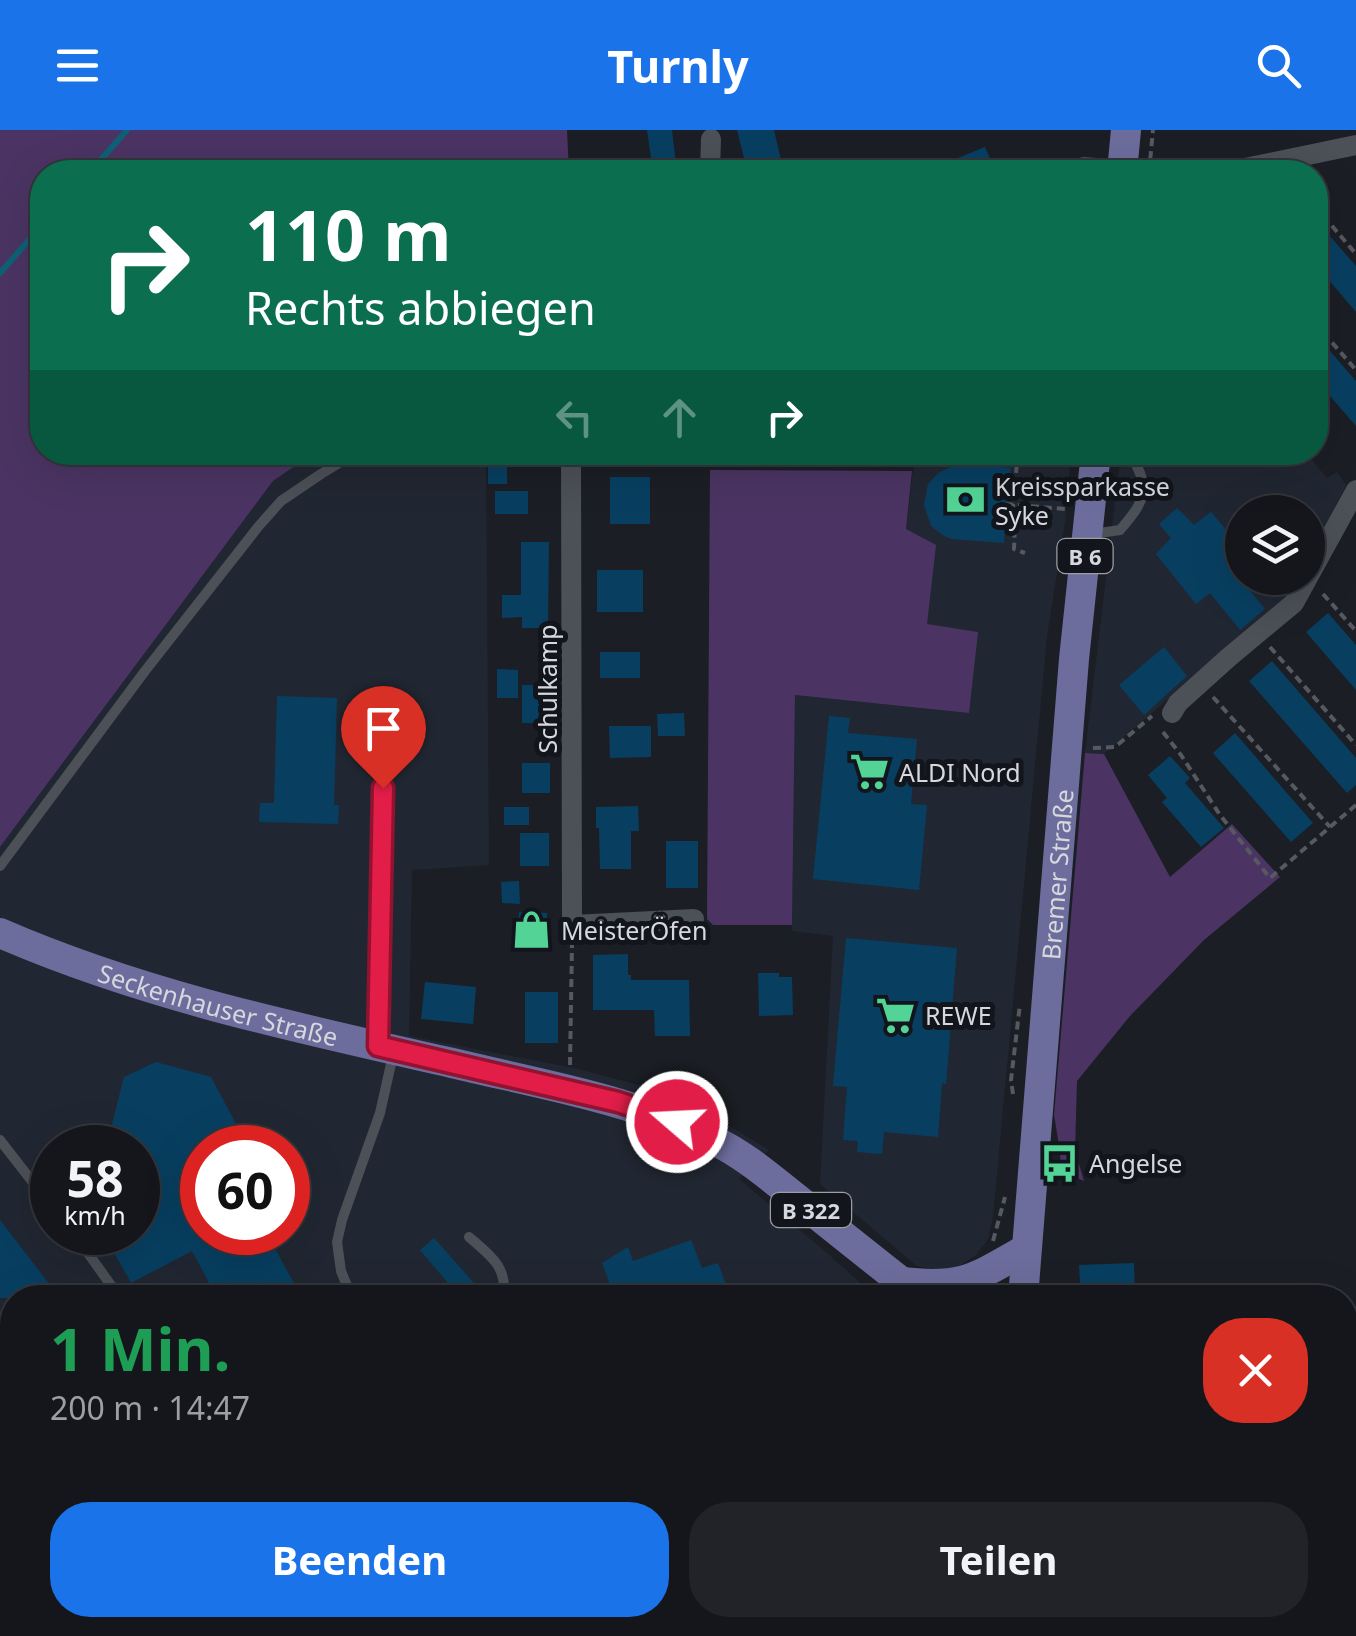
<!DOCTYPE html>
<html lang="de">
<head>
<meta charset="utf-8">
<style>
	:root { --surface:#14161b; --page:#212328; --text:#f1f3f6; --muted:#9d9fa3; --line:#33353a; --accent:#1a73e8 }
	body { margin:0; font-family:"Noto Sans",sans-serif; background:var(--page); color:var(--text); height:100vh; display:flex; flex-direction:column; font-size:38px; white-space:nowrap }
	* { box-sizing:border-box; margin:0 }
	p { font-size:32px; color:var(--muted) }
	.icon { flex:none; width:55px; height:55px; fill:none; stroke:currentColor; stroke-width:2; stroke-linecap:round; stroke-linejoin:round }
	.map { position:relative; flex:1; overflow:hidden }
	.drawer { position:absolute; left:0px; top:1155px; width:1358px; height:352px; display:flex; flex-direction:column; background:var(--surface); border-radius:40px 40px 0 0; box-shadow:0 10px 40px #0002,0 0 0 2px var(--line) }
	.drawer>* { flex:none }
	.guide { position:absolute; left:30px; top:30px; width:1298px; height:305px; border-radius:40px; box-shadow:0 10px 40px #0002,0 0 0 2px var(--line); background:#0b6e4f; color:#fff; overflow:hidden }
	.buttons { position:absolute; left:1225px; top:365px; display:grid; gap:20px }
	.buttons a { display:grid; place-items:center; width:100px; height:100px; border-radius:50%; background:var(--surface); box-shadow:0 10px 40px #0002,0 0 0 2px var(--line); font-size:50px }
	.speed { position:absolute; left:30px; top:995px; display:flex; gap:20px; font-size:50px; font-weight:700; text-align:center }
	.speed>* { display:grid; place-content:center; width:130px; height:130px; border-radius:50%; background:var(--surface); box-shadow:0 10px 40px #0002,0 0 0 2px var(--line); line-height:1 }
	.speed small { font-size:25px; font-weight:400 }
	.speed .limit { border:15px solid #d22; background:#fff; color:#111 }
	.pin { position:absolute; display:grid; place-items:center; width:85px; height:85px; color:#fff; margin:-102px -42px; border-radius:50% 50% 50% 0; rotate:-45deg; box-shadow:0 0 10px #0007 }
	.pin .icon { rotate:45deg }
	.me { position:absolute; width:110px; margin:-55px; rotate:289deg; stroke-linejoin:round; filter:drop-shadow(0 0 8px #0008) }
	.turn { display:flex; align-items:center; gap:35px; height:210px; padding:0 50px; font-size:45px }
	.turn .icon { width:130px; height:130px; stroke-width:2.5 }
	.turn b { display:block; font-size:70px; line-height:85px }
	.lanes { display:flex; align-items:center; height:95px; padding:0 50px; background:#0003; justify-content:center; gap:50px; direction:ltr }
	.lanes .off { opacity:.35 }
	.round { display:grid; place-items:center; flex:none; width:105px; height:105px; border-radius:40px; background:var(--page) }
	.summary { display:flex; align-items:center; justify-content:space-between; height:170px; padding:0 50px }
	h1 { font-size:60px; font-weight:700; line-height:75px; color:#1e9e55 }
	.action { display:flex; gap:20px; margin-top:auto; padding:20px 50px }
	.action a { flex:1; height:115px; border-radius:40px; background:var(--accent); color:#fff; font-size:40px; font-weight:700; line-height:115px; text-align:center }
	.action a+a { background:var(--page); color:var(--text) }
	header { display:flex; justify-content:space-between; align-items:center; height:130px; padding:0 50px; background:var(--accent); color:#fff; font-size:45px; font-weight:700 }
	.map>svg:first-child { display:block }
	.built { fill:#212732; fill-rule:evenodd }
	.green { fill:#4b3463 }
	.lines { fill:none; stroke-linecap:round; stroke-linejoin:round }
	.stream { stroke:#0f6076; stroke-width:6 }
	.building { fill:#083f61 }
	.path { stroke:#56595f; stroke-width:4; stroke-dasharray:8 5; stroke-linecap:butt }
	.lane { stroke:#4c5057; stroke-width:10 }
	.street { stroke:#4c5057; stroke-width:20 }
	.secondary { stroke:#5c5f7a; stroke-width:28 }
	.primary { stroke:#6d6d9d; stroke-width:30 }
	.route-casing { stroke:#92132f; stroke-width:25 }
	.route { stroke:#e11d48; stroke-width:18 }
	.labels { text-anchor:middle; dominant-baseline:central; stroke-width:10; stroke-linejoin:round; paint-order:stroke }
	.shield { fill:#12151b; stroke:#9b9ea3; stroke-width:2.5 }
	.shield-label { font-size:22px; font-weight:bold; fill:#d6d8dd }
	.poi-label { font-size:25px; fill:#d6d8dd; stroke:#12151b; text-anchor:start }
	.street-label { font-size:25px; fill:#d6d8dd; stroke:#12151b }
</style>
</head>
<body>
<header><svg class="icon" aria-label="menu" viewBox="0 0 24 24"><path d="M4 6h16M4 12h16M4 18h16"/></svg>Turnly<svg class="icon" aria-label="search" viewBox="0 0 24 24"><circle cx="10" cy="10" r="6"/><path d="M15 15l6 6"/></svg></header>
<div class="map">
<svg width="1356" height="1506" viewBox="0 0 1356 1506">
	<rect width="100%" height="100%" fill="#1b1e24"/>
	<path class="built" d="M1151 322 1306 323 1327 348 1337 342 1346 355 1308 432V382H1242V448H1299L1289 466 1104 624 1085 623 1121 323Z
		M314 323H486L489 735 412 740 409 906 578 939 639 955 700 978 769 1020 739 1049 826 1122 876 1167 12 1168V1495H956L955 1506H0V717L273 351ZM52 1018H138V1102H52ZM202 1018H288V1102H202Z
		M915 323H1071L1065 392 1047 506 993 1087 988 1109 976 1125 960 1136 938 1141 917 1136 820 1054 833 806 792 801 795 565 968 583 977 502 927 495 906 399Z"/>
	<path class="green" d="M0 0H567L569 42H42V322L314 323 273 351 0 717Z
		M710 340 912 341 906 399 936 415 927 494 978 502 969 583 795 565 792 795H713L707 789Z
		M1085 623 1104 624 1170 747 1232 694 1280 747 1204 810 1130 886 1077 951 1075 1021 1084 1051 1061 1042 1060 1021 1054 985Z
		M1345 1209 1356 1212V1425L1345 1422Z"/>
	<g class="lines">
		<path class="stream" d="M90 42 127 0
			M0 143 42 95
			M1345 1470 1356 1450
			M1325 1506 1331 1495"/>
	</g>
	<path class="building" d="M647 0H672L677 42H653Z
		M737 0H774L782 34 747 40Z
		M985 17 996 42H954L950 31Z
		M1315 89 1356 136V182L1315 134Z
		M1315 204 1356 251V296L1315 249Z
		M488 333H507V354H488Z
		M959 333 1011 338 1004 413 952 409 944 406 931 396 924 375 928 354 938 343Z
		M610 347H650V394H610Z
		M495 361H528V384H495Z
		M1177 378 1194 395 1211 382 1242 418V436L1235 442 1265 479 1240 500 1210 463 1196 474 1156 424 1171 408 1159 394Z
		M521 412H549L548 498H522V487L502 488V465H521Z
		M597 440H643V482H597Z
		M1328 483 1356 515V560L1306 502Z
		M1164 517 1187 546 1144 585 1119 555Z
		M600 522H640V548H600Z
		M1272 531 1356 628V655L1347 663 1249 551Z
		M497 539 518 540V568H497Z
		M522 555H547V593H522Z
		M277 566 337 568 334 675H339L338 694 259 692 260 673H274Z
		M684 583 685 606H658L657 584Z
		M829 586 850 588 848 603 917 609 911 674 927 675 919 760 813 749Z
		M609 596H651V627L610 628Z
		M1235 603 1313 693 1291 712 1213 623Z
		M1170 626 1190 648 1185 653 1224 698 1201 717 1162 672 1167 668 1148 645Z
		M522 633H550V663H522Z
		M638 676 639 701H631V739H600L599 698H596V677Z
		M504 677H529V695H504Z
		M520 703H549V736H520Z
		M666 711H698V758H666Z
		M519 751 520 774 502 773 501 752Z
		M519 782 547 783V814L518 813Z
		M846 808 957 818 946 954 942 953 938 1007 884 1002 882 1024 857 1022 858 1011 843 1010 847 957 833 956Z
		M628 824V845H631V850H689L690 906H655L654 880H593V825Z
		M758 843H779V847H792L793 885 759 886Z
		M425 852 476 857 473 894 421 889Z
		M525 862H558V913H525Z
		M156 932 211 947 249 1018H202V1102H266L302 1168H217L192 1121 131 1153 111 1117 126 1109 123 1102H138V1018H106L124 947Z
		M0 1090 60 1168H0Z
		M434 1108 480 1160 472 1168H449L441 1158 448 1153 420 1120Z
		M691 1110 702 1138 718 1133 731 1168H615L602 1133 628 1117 633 1131Z
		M1134 1133 1135 1168H1081L1079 1135Z"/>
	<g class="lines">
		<path class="path" d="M1149 42 1153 0
			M1315 76 1356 124
			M1315 193 1356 240
			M1018 322 1013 375 1015 393 1014 419 1025 423
			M1005 374 1065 379
			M1323 464 1356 501
			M1270 517 1356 615
			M1213 567 1330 697
			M1163 602 1181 625 1220 685 1270 748 1356 675
			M1093 618 1115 617 1152 586
			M570 935 572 814
			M1013 964 1011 950 1020 874
			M993 1111 1005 1067"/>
		<path class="lane" d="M1093 404 1120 400C1145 371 1152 359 1130 324
			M0 736 145 541 258 397 281 371 321 344 357 322
			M378 910 383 658
			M0 1010 52 1077
			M73 1102 120 1168
			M469 1107C491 1126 507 1136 504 1168
			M352 1168 341 1141 337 1112 342 1090 380 983 393 925
			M0 1431 12 1445
			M57 1495 65 1506
			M352 1495 360 1506
			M892 1506 893 1497"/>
		<path class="street" d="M710 42 711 9
			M1069 42 1084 37 1122 40
			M1226 42 1356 15
			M571 322 572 795 694 789
			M1172 583 1178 573 1228 528 1294 473 1356 360"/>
		<path class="secondary" d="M1345 1437 1356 1440"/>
		<g class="primary">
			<path d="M1122 42 1126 0"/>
			<path id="s1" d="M0 803C145 866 298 898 452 933 540 954 632 969 713 1010 745 1025 772 1049 800 1071 837 1101 875 1131 913 1161L918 1168"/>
			<path d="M902 1152C963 1159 975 1148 1026 1119"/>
			<path id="s2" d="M1023 1168 1074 529 1096 322"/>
			<path d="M993 1506 994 1495"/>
		</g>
	</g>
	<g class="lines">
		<defs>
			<path id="route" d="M383 658 378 916 618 972 677 992"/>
		</defs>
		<use href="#route" class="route-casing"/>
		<use href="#route" class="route"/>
	</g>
	<defs>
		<symbol id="bank-bare" viewBox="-9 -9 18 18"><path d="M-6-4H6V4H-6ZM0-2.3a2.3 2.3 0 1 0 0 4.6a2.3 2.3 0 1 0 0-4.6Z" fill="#53d396" stroke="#12151b" stroke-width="2.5" paint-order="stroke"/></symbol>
		<symbol id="supermarket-bare" viewBox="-9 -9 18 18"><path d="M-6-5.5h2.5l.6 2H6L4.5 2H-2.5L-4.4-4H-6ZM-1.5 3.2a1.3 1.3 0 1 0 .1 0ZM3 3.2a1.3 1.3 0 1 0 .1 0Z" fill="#53d396" stroke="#12151b" stroke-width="2.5" paint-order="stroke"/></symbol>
		<symbol id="shop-bare" viewBox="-9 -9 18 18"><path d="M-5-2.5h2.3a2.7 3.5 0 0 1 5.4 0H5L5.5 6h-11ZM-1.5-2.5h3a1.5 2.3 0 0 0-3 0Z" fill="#53d396" stroke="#12151b" stroke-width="2.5" paint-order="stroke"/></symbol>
		<symbol id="bus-bare" viewBox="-9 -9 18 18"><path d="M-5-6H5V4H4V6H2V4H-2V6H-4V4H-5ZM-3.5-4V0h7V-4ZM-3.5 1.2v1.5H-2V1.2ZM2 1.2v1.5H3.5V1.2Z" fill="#53d396" stroke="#12151b" stroke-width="2.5" paint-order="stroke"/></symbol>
	</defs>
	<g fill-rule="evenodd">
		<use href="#bank-bare" x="938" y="342" width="55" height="55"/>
		<use href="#supermarket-bare" x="842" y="614" width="55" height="55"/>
		<use href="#shop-bare" x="504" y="772" width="55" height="55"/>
		<use href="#supermarket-bare" x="868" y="858" width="55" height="55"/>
		<use href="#bus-bare" x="1032" y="1006" width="55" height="55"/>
	</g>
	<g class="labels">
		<g class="shield">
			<rect x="1057.5" y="409" width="55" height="34" rx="8"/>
			<rect x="771" y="1063" width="80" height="34" rx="8"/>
		</g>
		<g class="shield-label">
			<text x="1085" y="426">B 6</text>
			<text x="811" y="1080">B 322</text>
		</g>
		<g class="poi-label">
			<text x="995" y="356">Kreissparkasse<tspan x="995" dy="29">Syke</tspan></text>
			<text x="899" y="642">ALDI Nord</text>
			<text x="561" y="800">MeisterÖfen</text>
			<text x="925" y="885">REWE</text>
			<text x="1089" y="1033">Angelse</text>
		</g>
		<g class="street-label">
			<text transform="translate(547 559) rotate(-90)">Schulkamp</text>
			<text stroke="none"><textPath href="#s2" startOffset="425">Bremer Straße</textPath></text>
			<text stroke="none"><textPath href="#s1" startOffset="230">Seckenhauser Straße</textPath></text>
		</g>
	</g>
</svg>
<div class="buttons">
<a><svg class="icon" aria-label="layers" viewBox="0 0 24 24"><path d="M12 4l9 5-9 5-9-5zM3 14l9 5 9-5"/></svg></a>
</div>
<div class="speed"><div>58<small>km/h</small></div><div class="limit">60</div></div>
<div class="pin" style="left:383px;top:658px;background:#d93025"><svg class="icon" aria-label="arrive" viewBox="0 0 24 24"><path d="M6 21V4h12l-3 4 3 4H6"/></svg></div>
<svg class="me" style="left:677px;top:992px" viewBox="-20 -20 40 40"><circle r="17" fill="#e11d48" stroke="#fff" stroke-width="3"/><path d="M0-11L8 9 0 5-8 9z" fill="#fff"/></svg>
<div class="guide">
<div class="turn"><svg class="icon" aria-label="right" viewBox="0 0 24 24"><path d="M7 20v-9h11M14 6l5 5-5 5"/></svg><div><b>110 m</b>Rechts abbiegen</div></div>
<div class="lanes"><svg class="icon off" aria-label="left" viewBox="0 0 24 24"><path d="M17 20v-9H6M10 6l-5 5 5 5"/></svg><svg class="icon off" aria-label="ahead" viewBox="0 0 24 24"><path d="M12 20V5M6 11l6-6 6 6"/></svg><svg class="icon" aria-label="right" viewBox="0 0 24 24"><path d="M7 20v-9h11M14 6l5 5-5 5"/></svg></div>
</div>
<section class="drawer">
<div class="summary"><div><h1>1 Min.</h1><p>200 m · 14:47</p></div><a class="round" style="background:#d93025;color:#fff"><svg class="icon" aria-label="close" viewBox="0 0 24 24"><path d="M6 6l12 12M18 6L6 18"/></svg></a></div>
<div class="action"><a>Beenden</a><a>Teilen</a></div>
</section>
</div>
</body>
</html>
